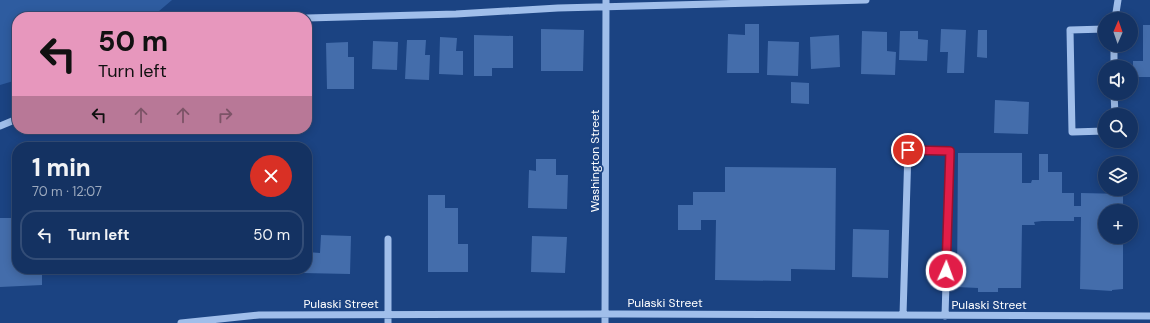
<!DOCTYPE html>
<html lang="en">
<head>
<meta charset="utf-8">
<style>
	:root { --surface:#143262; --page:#213e6b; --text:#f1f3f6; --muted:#9daabe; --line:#334d77 }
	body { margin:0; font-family:"DM Sans",sans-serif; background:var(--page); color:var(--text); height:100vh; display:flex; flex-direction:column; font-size:15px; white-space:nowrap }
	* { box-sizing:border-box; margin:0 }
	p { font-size:13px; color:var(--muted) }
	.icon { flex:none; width:22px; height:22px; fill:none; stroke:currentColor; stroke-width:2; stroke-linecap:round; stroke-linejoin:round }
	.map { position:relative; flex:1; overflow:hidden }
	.drawer { position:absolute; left:12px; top:142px; width:300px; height:132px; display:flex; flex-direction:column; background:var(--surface); border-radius:16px; box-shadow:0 2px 10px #0003,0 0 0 1px var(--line) }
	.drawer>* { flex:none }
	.banner { position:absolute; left:12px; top:12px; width:300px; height:122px; border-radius:16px; box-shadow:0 2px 10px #0003,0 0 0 1px var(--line); background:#e797bd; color:#111; overflow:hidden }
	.needle { width:26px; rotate:2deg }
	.tools { position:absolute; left:1098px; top:12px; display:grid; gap:8px }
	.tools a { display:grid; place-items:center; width:40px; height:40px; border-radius:50%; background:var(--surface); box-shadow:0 2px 10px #0003,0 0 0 1px var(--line); font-size:20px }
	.pin { position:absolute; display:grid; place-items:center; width:34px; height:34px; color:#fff; margin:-17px; border:2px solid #fff; border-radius:50%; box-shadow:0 1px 4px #0007 }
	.me { position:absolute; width:44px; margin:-22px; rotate:2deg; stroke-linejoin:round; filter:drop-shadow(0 0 3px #0008) }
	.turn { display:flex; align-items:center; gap:14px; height:84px; padding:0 20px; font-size:18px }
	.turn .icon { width:52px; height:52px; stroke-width:2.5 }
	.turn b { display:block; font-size:28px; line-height:34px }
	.lanes { display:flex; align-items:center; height:38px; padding:0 20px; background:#0003; justify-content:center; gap:20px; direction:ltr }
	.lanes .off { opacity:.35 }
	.round { display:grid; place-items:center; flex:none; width:42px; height:42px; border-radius:21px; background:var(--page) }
	.head { display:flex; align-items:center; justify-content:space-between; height:68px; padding:0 20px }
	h1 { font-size:24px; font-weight:800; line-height:30px }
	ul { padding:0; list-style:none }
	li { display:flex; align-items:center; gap:12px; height:50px; margin:0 8px 6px; padding:0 12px; border:2px solid var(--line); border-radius:16px }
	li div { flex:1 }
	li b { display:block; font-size:15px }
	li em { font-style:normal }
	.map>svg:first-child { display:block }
	.green { fill:#2e5ca0 }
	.building { fill:#446dab }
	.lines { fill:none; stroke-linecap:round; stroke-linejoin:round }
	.minor { stroke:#a0beea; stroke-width:7 }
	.route-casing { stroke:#92132f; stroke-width:10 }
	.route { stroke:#e11d48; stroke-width:7 }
	.labels { text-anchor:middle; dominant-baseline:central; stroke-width:3.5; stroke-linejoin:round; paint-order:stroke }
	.street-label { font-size:12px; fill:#fff; stroke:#1b4382 }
</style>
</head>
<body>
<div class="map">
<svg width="1150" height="323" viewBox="0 0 1150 323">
	<rect width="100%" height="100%" fill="#1b4382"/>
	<path class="green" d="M0 0H172L152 17H17V80L0 85Z"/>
	<path class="building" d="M745 24H759V73H727L728 34 745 35Z
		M1143 25H1150V77H1133V61H1143Z
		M541 29 584 30 583 71H541Z
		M941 29 966 30 964 73H947L948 52H940Z
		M978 30H987V58L977 57Z
		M862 31 887 32V51L896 52 895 75 861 74Z
		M900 31H918V39L928 40 927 61 899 60Z
		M474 35 513 36V68H492V76H474Z
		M839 35 840 67 811 69 810 37Z
		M440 37 457 38 456 51H463V75L439 74Z
		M407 40H426L425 55H430L429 80 405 79Z
		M373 41 398 42 397 70 372 69Z
		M768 41 799 42 798 76 767 75Z
		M348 42V57H354V89H327L326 43Z
		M791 82 809 83V104L791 103Z
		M995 100 1029 102 1028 134 994 133Z
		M958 153H1022V183H1031L1032 180H1039V154H1048V172H1062V193H1074V206H1081V193L1123 194V211H1105V237H1123V289L1112 290V291L1080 289 1081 217H1074V221H1042L1034 222 1035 225H1022L1021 288H998V292H978V288L957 287Z
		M536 159H556V175H568L567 209 528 208 529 170 536 171Z
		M725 167 836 168 835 270 791 269V281L715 280 716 220H701V230H678V205H693V192H725Z
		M428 195H445V208H458V244H468V272H428Z
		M0 218H17V269H47L42 270V285L0 287Z
		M853 229 889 230 888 278 852 277Z
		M321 235 351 236 350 274 303 273 304 269H307V252L320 253Z
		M532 236 567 237 565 273 531 272Z"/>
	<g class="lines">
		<path class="minor" d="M307 18 456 14 558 8 866 0
			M1115 19 1118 0
			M1105 29 1070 30 1072 132 1105 131
			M1114 45V67
			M1114 93 1115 115
			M0 126 17 119
			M388 239V323
			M903 315 908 150 950 151 945 316
			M181 323 259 315 619 314 1150 316
			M605 323 606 0"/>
	</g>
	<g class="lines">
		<defs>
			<path id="route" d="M908 150 950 151 946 271"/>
		</defs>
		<use href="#route" class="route-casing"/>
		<use href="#route" class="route"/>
	</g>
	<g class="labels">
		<g class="street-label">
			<text transform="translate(595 161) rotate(-90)">Washington Street</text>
			<text x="665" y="303">Pulaski Street</text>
			<text x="341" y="304">Pulaski Street</text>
			<text x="989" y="305">Pulaski Street</text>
		</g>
	</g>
</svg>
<div class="tools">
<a><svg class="needle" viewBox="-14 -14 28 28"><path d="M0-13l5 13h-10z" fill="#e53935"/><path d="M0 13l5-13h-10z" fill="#9daabe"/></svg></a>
<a><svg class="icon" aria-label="sound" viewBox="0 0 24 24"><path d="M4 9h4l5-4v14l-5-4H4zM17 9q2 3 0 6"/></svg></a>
<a><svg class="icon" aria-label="search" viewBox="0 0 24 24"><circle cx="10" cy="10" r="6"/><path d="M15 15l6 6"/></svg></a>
<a><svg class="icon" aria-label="layers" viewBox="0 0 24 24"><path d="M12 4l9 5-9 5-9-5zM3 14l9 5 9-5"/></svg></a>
<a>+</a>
</div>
<div class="pin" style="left:908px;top:150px;background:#d93025"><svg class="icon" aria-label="arrive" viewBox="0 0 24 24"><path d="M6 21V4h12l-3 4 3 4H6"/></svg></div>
<svg class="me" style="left:946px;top:271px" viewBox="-20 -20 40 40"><circle r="17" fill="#e11d48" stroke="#fff" stroke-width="3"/><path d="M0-11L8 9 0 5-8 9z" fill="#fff"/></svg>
<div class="banner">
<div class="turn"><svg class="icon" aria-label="left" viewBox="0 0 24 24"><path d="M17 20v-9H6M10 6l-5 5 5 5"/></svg><div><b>50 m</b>Turn left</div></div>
<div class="lanes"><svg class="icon" aria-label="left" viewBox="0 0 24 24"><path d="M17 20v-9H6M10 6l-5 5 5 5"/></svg><svg class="icon off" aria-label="ahead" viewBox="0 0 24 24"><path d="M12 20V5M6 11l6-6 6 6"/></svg><svg class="icon off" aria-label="ahead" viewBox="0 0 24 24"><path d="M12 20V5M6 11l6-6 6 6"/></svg><svg class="icon off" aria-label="right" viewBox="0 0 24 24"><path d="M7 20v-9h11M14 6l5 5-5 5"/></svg></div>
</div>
<section class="drawer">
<div class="head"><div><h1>1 min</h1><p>70 m · 12:07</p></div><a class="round" style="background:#d93025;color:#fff"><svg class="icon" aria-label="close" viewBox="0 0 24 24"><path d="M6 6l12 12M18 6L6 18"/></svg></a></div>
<ul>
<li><svg class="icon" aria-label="left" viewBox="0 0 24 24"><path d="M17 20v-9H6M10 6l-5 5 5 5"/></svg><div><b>Turn left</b></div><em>50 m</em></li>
</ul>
</section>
</div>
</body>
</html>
